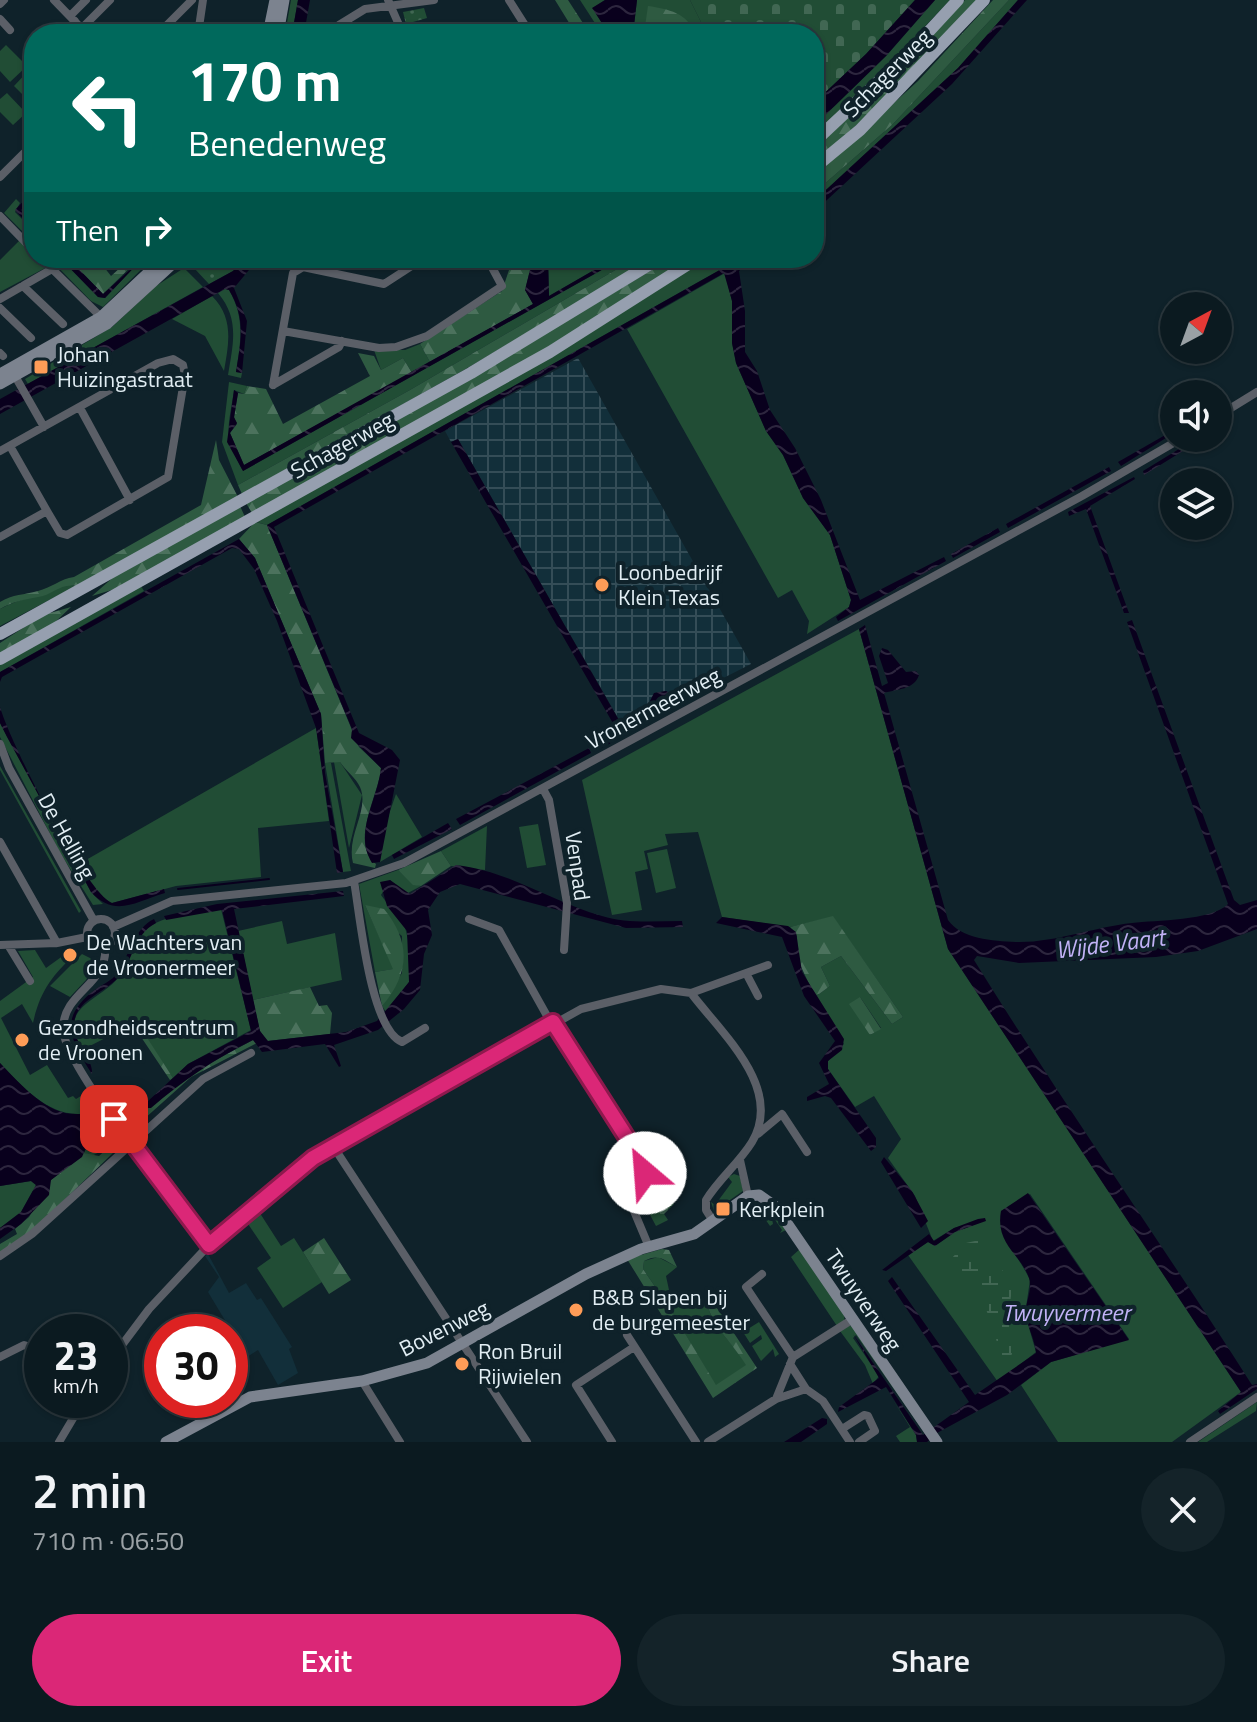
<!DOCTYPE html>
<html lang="en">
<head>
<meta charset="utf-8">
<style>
	:root { --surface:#0b1a20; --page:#142329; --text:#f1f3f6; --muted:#9aa1a5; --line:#2b383e; --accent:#db2777 }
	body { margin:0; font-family:"Titillium Web",sans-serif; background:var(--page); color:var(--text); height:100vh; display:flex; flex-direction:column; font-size:30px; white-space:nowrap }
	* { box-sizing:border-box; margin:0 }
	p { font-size:26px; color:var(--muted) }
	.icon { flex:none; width:44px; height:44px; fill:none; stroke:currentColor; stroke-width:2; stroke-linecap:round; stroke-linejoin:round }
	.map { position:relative; height:1442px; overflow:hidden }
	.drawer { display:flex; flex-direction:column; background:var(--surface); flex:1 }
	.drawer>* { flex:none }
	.banner { position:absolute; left:24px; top:24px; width:800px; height:244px; border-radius:32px; box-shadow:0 2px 6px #0004,0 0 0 2px var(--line); background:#00695c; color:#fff; overflow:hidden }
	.needle { width:52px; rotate:41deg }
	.fabs { position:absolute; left:1160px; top:292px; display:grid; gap:16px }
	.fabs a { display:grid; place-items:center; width:72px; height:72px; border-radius:50%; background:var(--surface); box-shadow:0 2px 6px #0004,0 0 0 2px var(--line); font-size:40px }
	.speed { position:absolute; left:24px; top:1314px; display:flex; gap:16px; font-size:40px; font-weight:700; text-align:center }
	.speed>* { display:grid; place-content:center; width:104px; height:104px; border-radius:50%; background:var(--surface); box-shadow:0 2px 6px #0004,0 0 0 2px var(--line); line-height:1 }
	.speed small { font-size:20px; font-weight:400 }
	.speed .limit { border:12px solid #d22; background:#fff; color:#111 }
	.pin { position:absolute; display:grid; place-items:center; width:68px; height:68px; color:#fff; margin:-34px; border-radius:16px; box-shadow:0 4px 12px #0006 }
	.me { position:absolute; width:88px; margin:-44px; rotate:333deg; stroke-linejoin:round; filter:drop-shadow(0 0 6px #0008) }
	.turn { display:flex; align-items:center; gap:28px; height:168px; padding:0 32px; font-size:36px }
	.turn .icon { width:104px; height:104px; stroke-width:2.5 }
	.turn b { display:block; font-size:56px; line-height:68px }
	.then { display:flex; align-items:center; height:76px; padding:0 32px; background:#0003; gap:16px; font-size:30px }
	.round { display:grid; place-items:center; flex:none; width:84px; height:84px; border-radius:42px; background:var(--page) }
	.headline { display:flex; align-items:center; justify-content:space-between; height:136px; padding:0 32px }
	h1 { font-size:48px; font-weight:600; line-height:60px }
	.button { display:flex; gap:16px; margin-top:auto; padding:16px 32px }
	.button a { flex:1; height:92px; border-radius:48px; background:var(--accent); color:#fff; font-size:32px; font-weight:600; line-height:92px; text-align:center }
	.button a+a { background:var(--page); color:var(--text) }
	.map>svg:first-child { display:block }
	.built { fill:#122f3a }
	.industrial { fill:url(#industrial-grid) }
	.grass { fill:#214d35; fill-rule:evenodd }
	.forest { fill:url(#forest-firs) }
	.wetland { fill:url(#wetland-marsh) }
	.cemetery { fill:url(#cemetery-stones) }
	.park { fill:url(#park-dots) }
	.water { fill:url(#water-waves) }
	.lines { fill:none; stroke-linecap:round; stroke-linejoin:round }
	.stream { stroke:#09001d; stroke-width:2 }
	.street { stroke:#5b5f67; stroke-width:8 }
	.secondary { stroke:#7c838f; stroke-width:11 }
	.primary { stroke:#969faf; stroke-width:12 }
	.route-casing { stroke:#8e194d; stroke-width:20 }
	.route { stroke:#db2777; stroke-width:14 }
	.poi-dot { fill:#fe9c57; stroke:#0f222a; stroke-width:3 }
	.labels { text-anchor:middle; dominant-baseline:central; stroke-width:8; stroke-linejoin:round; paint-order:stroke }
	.street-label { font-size:22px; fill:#e2eef4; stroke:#0f222a }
	.poi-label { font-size:22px; fill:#e2eef4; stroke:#0f222a; text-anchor:start }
	.water-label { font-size:24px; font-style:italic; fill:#c1b2f6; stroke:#0f222a }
</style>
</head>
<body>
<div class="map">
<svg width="1257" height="1442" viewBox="0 0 1257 1442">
	<defs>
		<pattern id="industrial-grid" width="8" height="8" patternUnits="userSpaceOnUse" patternTransform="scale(2)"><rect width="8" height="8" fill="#122f3a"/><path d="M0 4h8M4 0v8" fill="none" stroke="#344d57"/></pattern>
		<pattern id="forest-firs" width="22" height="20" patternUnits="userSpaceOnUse" patternTransform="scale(2)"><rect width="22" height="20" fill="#2e5a41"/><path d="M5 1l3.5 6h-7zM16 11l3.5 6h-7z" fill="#4c725d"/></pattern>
		<pattern id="wetland-marsh" width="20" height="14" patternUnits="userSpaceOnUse" patternTransform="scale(2)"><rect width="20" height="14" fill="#214d35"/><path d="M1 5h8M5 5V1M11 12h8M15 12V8" fill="none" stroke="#416753"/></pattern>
		<pattern id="cemetery-stones" width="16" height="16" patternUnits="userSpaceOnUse" patternTransform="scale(2)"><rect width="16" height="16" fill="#214d35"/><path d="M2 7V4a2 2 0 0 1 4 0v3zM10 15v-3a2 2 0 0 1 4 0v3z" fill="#416753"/></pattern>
		<pattern id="park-dots" width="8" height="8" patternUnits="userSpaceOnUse" patternTransform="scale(2)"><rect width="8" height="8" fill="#214d35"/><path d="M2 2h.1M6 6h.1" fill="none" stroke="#416753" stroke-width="1.8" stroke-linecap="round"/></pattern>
		<pattern id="water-waves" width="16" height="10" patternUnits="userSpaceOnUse" patternTransform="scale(2)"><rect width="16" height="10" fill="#09001d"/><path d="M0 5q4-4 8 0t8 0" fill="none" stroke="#2d263e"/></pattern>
	</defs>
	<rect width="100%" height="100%" fill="#0f222a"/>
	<path class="built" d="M208 1254 229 1293 246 1283 257 1300 261 1298 292 1347 289 1349 298 1373 278 1385 258 1350 247 1357 208 1292 219 1277 205 1256Z"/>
	<path class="industrial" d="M578 358 751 664 678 701 666 691 654 693 650 704 652 716 625 730 458 439 451 442 445 431Z"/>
	<path class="grass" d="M291 0H298L292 34H285Z
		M580 0H605L593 8 609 34H602Z
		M637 0H690L707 34H633Z
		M935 0H950L872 82 814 135V126L886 56Z
		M1009 0H1018L958 68 814 201V193L893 124Z
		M6 45 27 66 10 82 0 71V51Z
		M30 69 34 73V106L14 86Z
		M7 93 26 113 13 125 0 112V99Z
		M16 199 20 203 15 212 34 231V243L4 213Z
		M20 240 47 267 0 292V260Z
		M49 258H60L98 297 105 298 143 258H153L103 307 91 301Z
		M548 258H560L564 265 574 258H615L549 296Z
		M623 258H636L410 390 238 485 222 442 229 382 247 386 244 394 234 390C228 431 223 433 243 471Z
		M708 258H741L267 525 256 522 560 351Z
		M184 268 203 287 28 384 25 379 112 327 156 286Z
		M725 273 732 301V343L736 363 766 431 783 455 803 498 830 535 851 600 849 607 807 634 809 621 792 590 778 598 627 329Z
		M225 289 229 290C245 318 241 340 236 372L242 373 241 378 228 375C233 344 240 319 218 293Z
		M212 296C234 318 229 343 224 371L205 336 172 319Z
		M420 344 430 362 412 373 403 358 381 370 374 350H405Z
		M65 584 76 586 0 626V609C22 597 43 596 65 584Z
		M141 586 144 591 0 672V663Z
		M859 629 948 949 1241 1392 1172 1442H1058L1021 1385 1051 1362 1129 1339 1030 1194 1001 1211C999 1240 1019 1256 1030 1280L1025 1314 1036 1352 998 1382 908 1255 928 1242 935 1246 955 1232 986 1220 954 1228 933 1241 915 1196 888 1158 901 1139 874 1096 855 1107 828 1069V1061L844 1044 815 997 830 986 821 967 841 956 892 1024 903 1017 833 917 790 927 722 917 698 832 665 834 668 845 644 851 648 869 635 872 642 910 612 915 582 780ZM860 997 881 1028 870 1035Z
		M0 723 91 892 103 904 93 905 59 851 0 737Z
		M316 728 329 821 258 828 261 877 176 886 112 903C97 896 87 879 79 864Z
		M334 762H340L362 795 349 848Z
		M325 763H331L351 871 343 872Z
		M0 766 81 911 79 913 0 770Z
		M396 794 422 837 380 862 383 831Z
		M538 824 546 865 527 868 519 827Z
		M487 826 485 870 451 866 441 851Z
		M667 849 676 888 656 893 647 853Z
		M398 870 413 884 421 886 406 894 390 880 381 895 405 927 409 944V982L386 1012 382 1006 402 973V936L365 905 394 969 375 972 359 884Z
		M221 909 251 1030 188 1064 173 1078 136 1026 125 1028 82 1050C57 1006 97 1003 118 978 131 963 132 937 150 926 170 914 199 913 221 909Z
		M282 921 287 944 335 933 342 980 253 1000 238 931Z
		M35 950 46 968 71 950 75 954C52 976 40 991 33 1023L22 1004 1 1018 30 1075 47 1065 68 1098 73 1096 76 1099 89 1091 101 1109C58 1127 27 1092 0 1063V1001L33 977 18 951Z
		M82 954 96 961 86 980 70 997 50 986Z
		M105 1116 119 1141 92 1156 84 1153 98 1121Z
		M734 1174 740 1176 743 1191 714 1211 711 1202 715 1205 732 1182 728 1177Z
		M31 1181 36 1185 21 1212 0 1228V1186Z
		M752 1201 771 1208 786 1230 780 1233 782 1230 771 1214 773 1224 770 1226 758 1209 752 1213 748 1207Z
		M256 1207 281 1246 294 1238 322 1282 283 1308 257 1268 271 1258 244 1218Z
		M801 1248 845 1313 844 1321 837 1326 791 1257Z
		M658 1257 677 1267 666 1276 669 1290 707 1304C713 1327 734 1345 747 1365L716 1386 671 1310 643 1269 644 1261Z
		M759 1322 779 1354 775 1357 773 1349 761 1361 752 1346 762 1339 761 1335 750 1343 743 1332Z
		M849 1326H853L926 1435 856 1335 853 1338 879 1376 873 1384 865 1365 840 1331Z
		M893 1400 916 1435 917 1442H900L896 1436 910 1427Z
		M1257 1402 1256 1411 1207 1442H1198Z"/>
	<path class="forest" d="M555 0H568L590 34H576Z
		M965 0H978L895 89 814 165V149L885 85Z
		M993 0H1009L893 124 814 193V176L918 81Z
		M648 6C668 9 688 13 695 34H644Z
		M68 258H97L111 276 131 258H140L103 294Z
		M513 258H533L525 290 533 304 430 362 420 344 502 291Z
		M636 258H653L464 370 242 494 238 485 410 390Z
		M672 258H692L512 369 252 513 246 503 474 376Z
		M358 353 374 356 381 370 403 358 412 373 244 465 230 433 237 424 234 418 238 393 244 394 247 386 266 389 283 424 370 376Z
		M216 440 219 460 238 497 76 586C60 583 53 595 38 597 23 600 14 601 0 609V602C13 594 24 595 38 591 51 588 60 579 74 577L201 505Z
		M240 506 245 517 118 588 92 596 117 574Z
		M255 522 267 525 359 747 381 768C379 794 349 844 376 864L375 868 353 863C346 835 370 810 360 787 356 778 346 771 340 762L325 763 321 714 255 558 239 539Z
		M71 607 51 626 0 655V643L43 615Z
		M441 851 451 866 421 886 413 885 398 870Z
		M365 905 384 909C411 942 410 973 382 1006L375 972 393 969Z
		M833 916 903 1017 892 1024 841 956 821 967 830 986 815 997 798 960 797 936 790 927Z
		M310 987 319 1006 327 1005 332 1013 330 1034 267 1041 260 1031 253 1000Z
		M860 997 881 1029 870 1035 849 1004Z
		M132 1025 142 1030 173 1078 170 1080 137 1031 114 1037 112 1033Z
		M253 1040 257 1043 191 1077 134 1128 123 1116 124 1108 143 1110 190 1074Z
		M109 1147 114 1152 34 1229 0 1253V1244L17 1234 15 1229 29 1217 51 1180 84 1153 99 1156Z
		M324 1238 351 1280 329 1294 303 1252Z
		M662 1249 669 1250 677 1267C664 1260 659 1253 644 1261L643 1269 671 1310 716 1385 746 1365C734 1345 713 1327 707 1304L712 1300 757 1368 713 1398 627 1259Z"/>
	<path class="wetland" d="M984 1239 975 1255V1263L981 1267 1002 1270 1013 1282 1008 1317 1012 1354 1008 1360 999 1354C994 1317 977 1287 951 1259L966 1243Z"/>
	<path class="cemetery" d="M690 0H915L866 54 814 103V34H707Z
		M656 1176 674 1204 664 1214 668 1220 656 1226 640 1196 645 1184Z"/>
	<path class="park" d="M424 8 427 18 406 24 403 12Z
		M202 258H245L233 271 209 284 194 268Z"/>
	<path class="water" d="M298 0H310L304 34H292Z
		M605 0H637L633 34H609L592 8Z
		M915 0H935L886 56 814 126V103L866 54Z
		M1018 0H1027L952 84 814 212V201L958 68Z
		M34 190V197L21 210 34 224V231L15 210Z
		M60 258H68L103 294 143 258 105 298 98 297Z
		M245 258H259L234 288 247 321 242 373 236 372C241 341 246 318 229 290L225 289 0 414V399L233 271Z
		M533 258H548L549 296 615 258H623L243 471 227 442 234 390 238 393 234 417 237 423 230 433 244 465 533 304 525 290Z
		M741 258H753L739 271 745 311V352L757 371 770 410 795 448 821 500 860 600 944 557 946 561 838 621 836 617 849 607 851 600 830 535 803 498 783 455 766 431 736 363 732 343V301L724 273 274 527 359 733 392 750 400 760 380 862 372 863C353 832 378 800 381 768L351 738 352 729 267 525Z
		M1174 430V433L1121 466 1118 462Z
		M1197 438H1204L1144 475 1143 471Z
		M458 439 624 729 652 716 650 701 654 693 666 691 685 702 600 749 597 744 618 732 451 442Z
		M1109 467 1111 471 1008 528 1006 524Z
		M1134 477 1135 479 1090 506 1129 613H1124L1086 509 1069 516 1068 512Z
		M998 528 1000 532 953 558 951 554Z
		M239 539 255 558 321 714 325 773 343 872 337 873 316 728 277 621 254 569 239 549 232 548 2 677 0 682V672Z
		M1132 620 1234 900 1240 905 1257 900V929L1198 951 1156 957 1019 963 977 956 974 960C1063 1104 1161 1242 1252 1385L1257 1384V1389L1220 1414 1218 1411 1241 1392 948 949 859 629 865 625 882 686 888 683 879 656 882 648 888 650 906 672 916 671 919 675C914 690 897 689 884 693L948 920C961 939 993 941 1016 942 1054 943 1094 927 1132 923 1155 920 1212 921 1228 904L1127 622Z
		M0 707C10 742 84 890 112 903L164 889 165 893C135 902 115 918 91 892L7 737 0 723Z
		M589 748 591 753 460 825 456 819Z
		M448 823 452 829 394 859 392 855Z
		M456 865C510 871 551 902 602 916 627 924 655 921 682 921L683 927 626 928 460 884 440 892 428 910 432 935 424 954 420 990 404 1009 378 1030 334 1045 341 1066 339 1067 325 1044 262 1052 253 1040C214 1059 184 1080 151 1108L117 1109 105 1116 98 1121 82 1157 51 1180 49 1195 21 1224 0 1239V1228L21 1212 36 1185 31 1181 0 1186V1063C32 1096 63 1134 111 1102L103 1085 113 1100 147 1102 188 1064 251 1031 222 910 166 920 164 916 217 904 343 891 344 896 234 909 260 1031 268 1041 346 1032 377 1021 409 982 407 931 387 906 380 882 390 880 410 894Z
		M722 917 788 926 796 932 802 972 844 1039 842 1050 828 1061V1069L876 1138V1147L871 1151 831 1098 825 1096 807 1101V1097L829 1084 819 1063 835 1041 804 996 782 937 716 923Z
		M154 919 156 923C133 935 134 961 117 979 103 993 77 1000 74 1023 72 1042 94 1059 92 1074 70 1039 57 1018 96 989 105 983 115 979 120 969 130 952 135 928 154 919Z
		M884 1157 912 1191 928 1221 921 1228 881 1162Z
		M1028 1193 1129 1340 1051 1362 1007 1395 937 1433 927 1442H917L916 1435 886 1387 838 1412 839 1407 879 1378 853 1334 923 1435 969 1402 888 1281 892 1277 975 1395 1036 1353C1035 1340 1028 1328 1026 1316 1024 1304 1033 1291 1029 1278 1020 1253 995 1244 1001 1211Z
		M978 1219 985 1218 986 1221 955 1232 935 1246 928 1242 886 1271 882 1270 929 1234 934 1241 954 1228Z
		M822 1418 827 1419V1424L801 1442H784Z"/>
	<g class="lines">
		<path class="stream" d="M178 889 269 879"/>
		<path class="street" d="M54 0 87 34
			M388 0 403 34
			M509 0 528 30 527 34
			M0 4 4 0
			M70 16 86 0
			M0 19 10 30
			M82 28 110 0
			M62 34 75 21
			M158 34 192 0
			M198 34 203 0
			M338 34 339 25 365 9 434 0
			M32 63 34 61
			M0 177 24 153 34 151
			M0 216 34 251
			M41 258 101 317
			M565 259 566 258
			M303 267 384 284 424 258
			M23 286 63 324
			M0 299 52 269
			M0 308 31 338
			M283 331 379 348 396 347 427 336 502 286 487 258
			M0 353 3 356
			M15 376 44 427
			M273 385 293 273 303 267 304 258
			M273 385 339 347 342 341
			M80 408 130 500
			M1218 416 1257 392
			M10 446 47 511
			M0 451 158 363 173 359 183 365 185 375 168 477 67 535 60 533 47 511 0 537
			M0 744 9 768 94 921
			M543 789 549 800 567 903 564 950
			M0 842 57 943
			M354 881C360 915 370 1029 402 1042L425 1028
			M469 919 499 930 551 1023
			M87 933a14 14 0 1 1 28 0a14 14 0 1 1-28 0Z
			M113 927 172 901 346 883 404 863 1082 496 1182 438
			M0 945 57 943 87 937
			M8 945 30 981
			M105 946C109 984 64 991 63 1028 62 1065 182 1209 209 1245
			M747 975 758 996
			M691 993C722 1034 784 1088 752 1142 739 1163 719 1179 706 1200V1210L713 1221
			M691 993 768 965
			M553 1022 645 1166V1173L631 1204 649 1247
			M758 1134 782 1114 807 1152
			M333 1146 527 1442
			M740 1160 748 1196
			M0 1256 32 1234 203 1079 251 1053
			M762 1274 746 1287 793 1357
			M627 1335 696 1442
			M0 1357 24 1345 42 1350
			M110 1361 149 1309 209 1245 313 1158 581 1009 661 989 691 993
			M790 1364 806 1389 823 1401 850 1442
			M362 1381 400 1442
			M776 1399 793 1357 853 1319
			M842 1429 864 1415 868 1416 875 1431 859 1442
			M59 1442 84 1400
			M612 1442 576 1385 634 1347
			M708 1442 776 1399 806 1389
			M1190 1442 1257 1397"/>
		<path class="secondary" d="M268 34 275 0
			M278 34 284 0
			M0 374 101 317 164 258
			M0 384 107 324 179 258
			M166 1442 250 1397 362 1381 427 1363 586 1274 641 1249 694 1234 748 1196 759 1195 776 1207 937 1442"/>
		<path class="primary" d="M814 142 908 54 958 0
			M814 168 860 130 984 0
			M0 634 471 373 660 258
			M0 659 550 352 698 258"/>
	</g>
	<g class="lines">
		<defs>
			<path id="route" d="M114 1119 209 1245 313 1158 553 1022 645 1166V1173"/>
		</defs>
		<use href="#route" class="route-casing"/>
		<use href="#route" class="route"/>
	</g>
	<g class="poi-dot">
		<rect x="33" y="359" width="16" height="16" rx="4"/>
		<circle cx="602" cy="585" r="8"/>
		<circle cx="70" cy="955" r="8"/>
		<circle cx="22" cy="1040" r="8"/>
		<rect x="715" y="1201" width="16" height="16" rx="4"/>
		<circle cx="576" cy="1310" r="8"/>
		<circle cx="462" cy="1364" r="8"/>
	</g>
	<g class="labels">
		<g class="street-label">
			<text transform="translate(887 73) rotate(-45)">Schagerweg</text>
			<text transform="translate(342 445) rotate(-29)">Schagerweg</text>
			<text transform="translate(653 708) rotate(-28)">Vronermeerweg</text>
			<text transform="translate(67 836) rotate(61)">De Helling</text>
			<text transform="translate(578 866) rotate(82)">Venpad</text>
			<text transform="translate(864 1300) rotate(56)">Twuyverweg</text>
			<text transform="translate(444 1328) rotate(-27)">Bovenweg</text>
		</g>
		<g class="poi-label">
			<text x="57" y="354">Johan<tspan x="57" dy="25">Huizingastraat</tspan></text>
			<text x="618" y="572">Loonbedrijf<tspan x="618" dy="25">Klein Texas</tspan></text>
			<text x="86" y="942">De Wachters van<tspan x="86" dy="25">de Vroonermeer</tspan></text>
			<text x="38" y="1027">Gezondheidscentrum<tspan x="38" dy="25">de Vroonen</tspan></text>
			<text x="739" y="1209">Kerkplein</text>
			<text x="592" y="1297">B&amp;B Slapen bij<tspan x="592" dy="25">de burgemeester</tspan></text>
			<text x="478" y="1351">Ron Bruil<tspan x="478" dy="25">Rijwielen</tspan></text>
		</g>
		<g class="water-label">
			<text transform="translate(1110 943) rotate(-7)">Wijde Vaart</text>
			<text x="1066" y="1312">Twuyvermeer</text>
		</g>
	</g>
</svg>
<div class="fabs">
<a><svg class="needle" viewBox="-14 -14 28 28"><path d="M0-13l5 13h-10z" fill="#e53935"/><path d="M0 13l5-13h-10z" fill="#9aa1a5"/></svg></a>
<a><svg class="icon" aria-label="sound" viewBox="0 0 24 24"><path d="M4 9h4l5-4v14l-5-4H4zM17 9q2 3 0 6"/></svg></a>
<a><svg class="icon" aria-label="layers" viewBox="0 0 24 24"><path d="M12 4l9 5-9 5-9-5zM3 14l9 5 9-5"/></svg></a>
</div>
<div class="speed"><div>23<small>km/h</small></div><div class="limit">30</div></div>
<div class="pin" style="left:114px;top:1119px;background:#d93025"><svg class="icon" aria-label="arrive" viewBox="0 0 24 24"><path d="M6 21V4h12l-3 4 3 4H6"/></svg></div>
<svg class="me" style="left:645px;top:1173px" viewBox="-20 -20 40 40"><circle r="19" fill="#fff"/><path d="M0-13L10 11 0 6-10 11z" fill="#db2777"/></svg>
<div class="banner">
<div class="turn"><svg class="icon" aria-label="left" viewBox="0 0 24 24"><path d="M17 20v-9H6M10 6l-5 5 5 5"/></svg><div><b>170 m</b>Benedenweg</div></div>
<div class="then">Then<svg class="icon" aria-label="right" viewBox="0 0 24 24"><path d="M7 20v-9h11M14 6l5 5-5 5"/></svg></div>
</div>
</div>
<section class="drawer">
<div class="headline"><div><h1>2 min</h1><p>710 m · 06:50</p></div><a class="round"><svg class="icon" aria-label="close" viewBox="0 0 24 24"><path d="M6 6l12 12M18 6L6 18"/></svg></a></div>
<div class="button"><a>Exit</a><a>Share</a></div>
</section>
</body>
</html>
